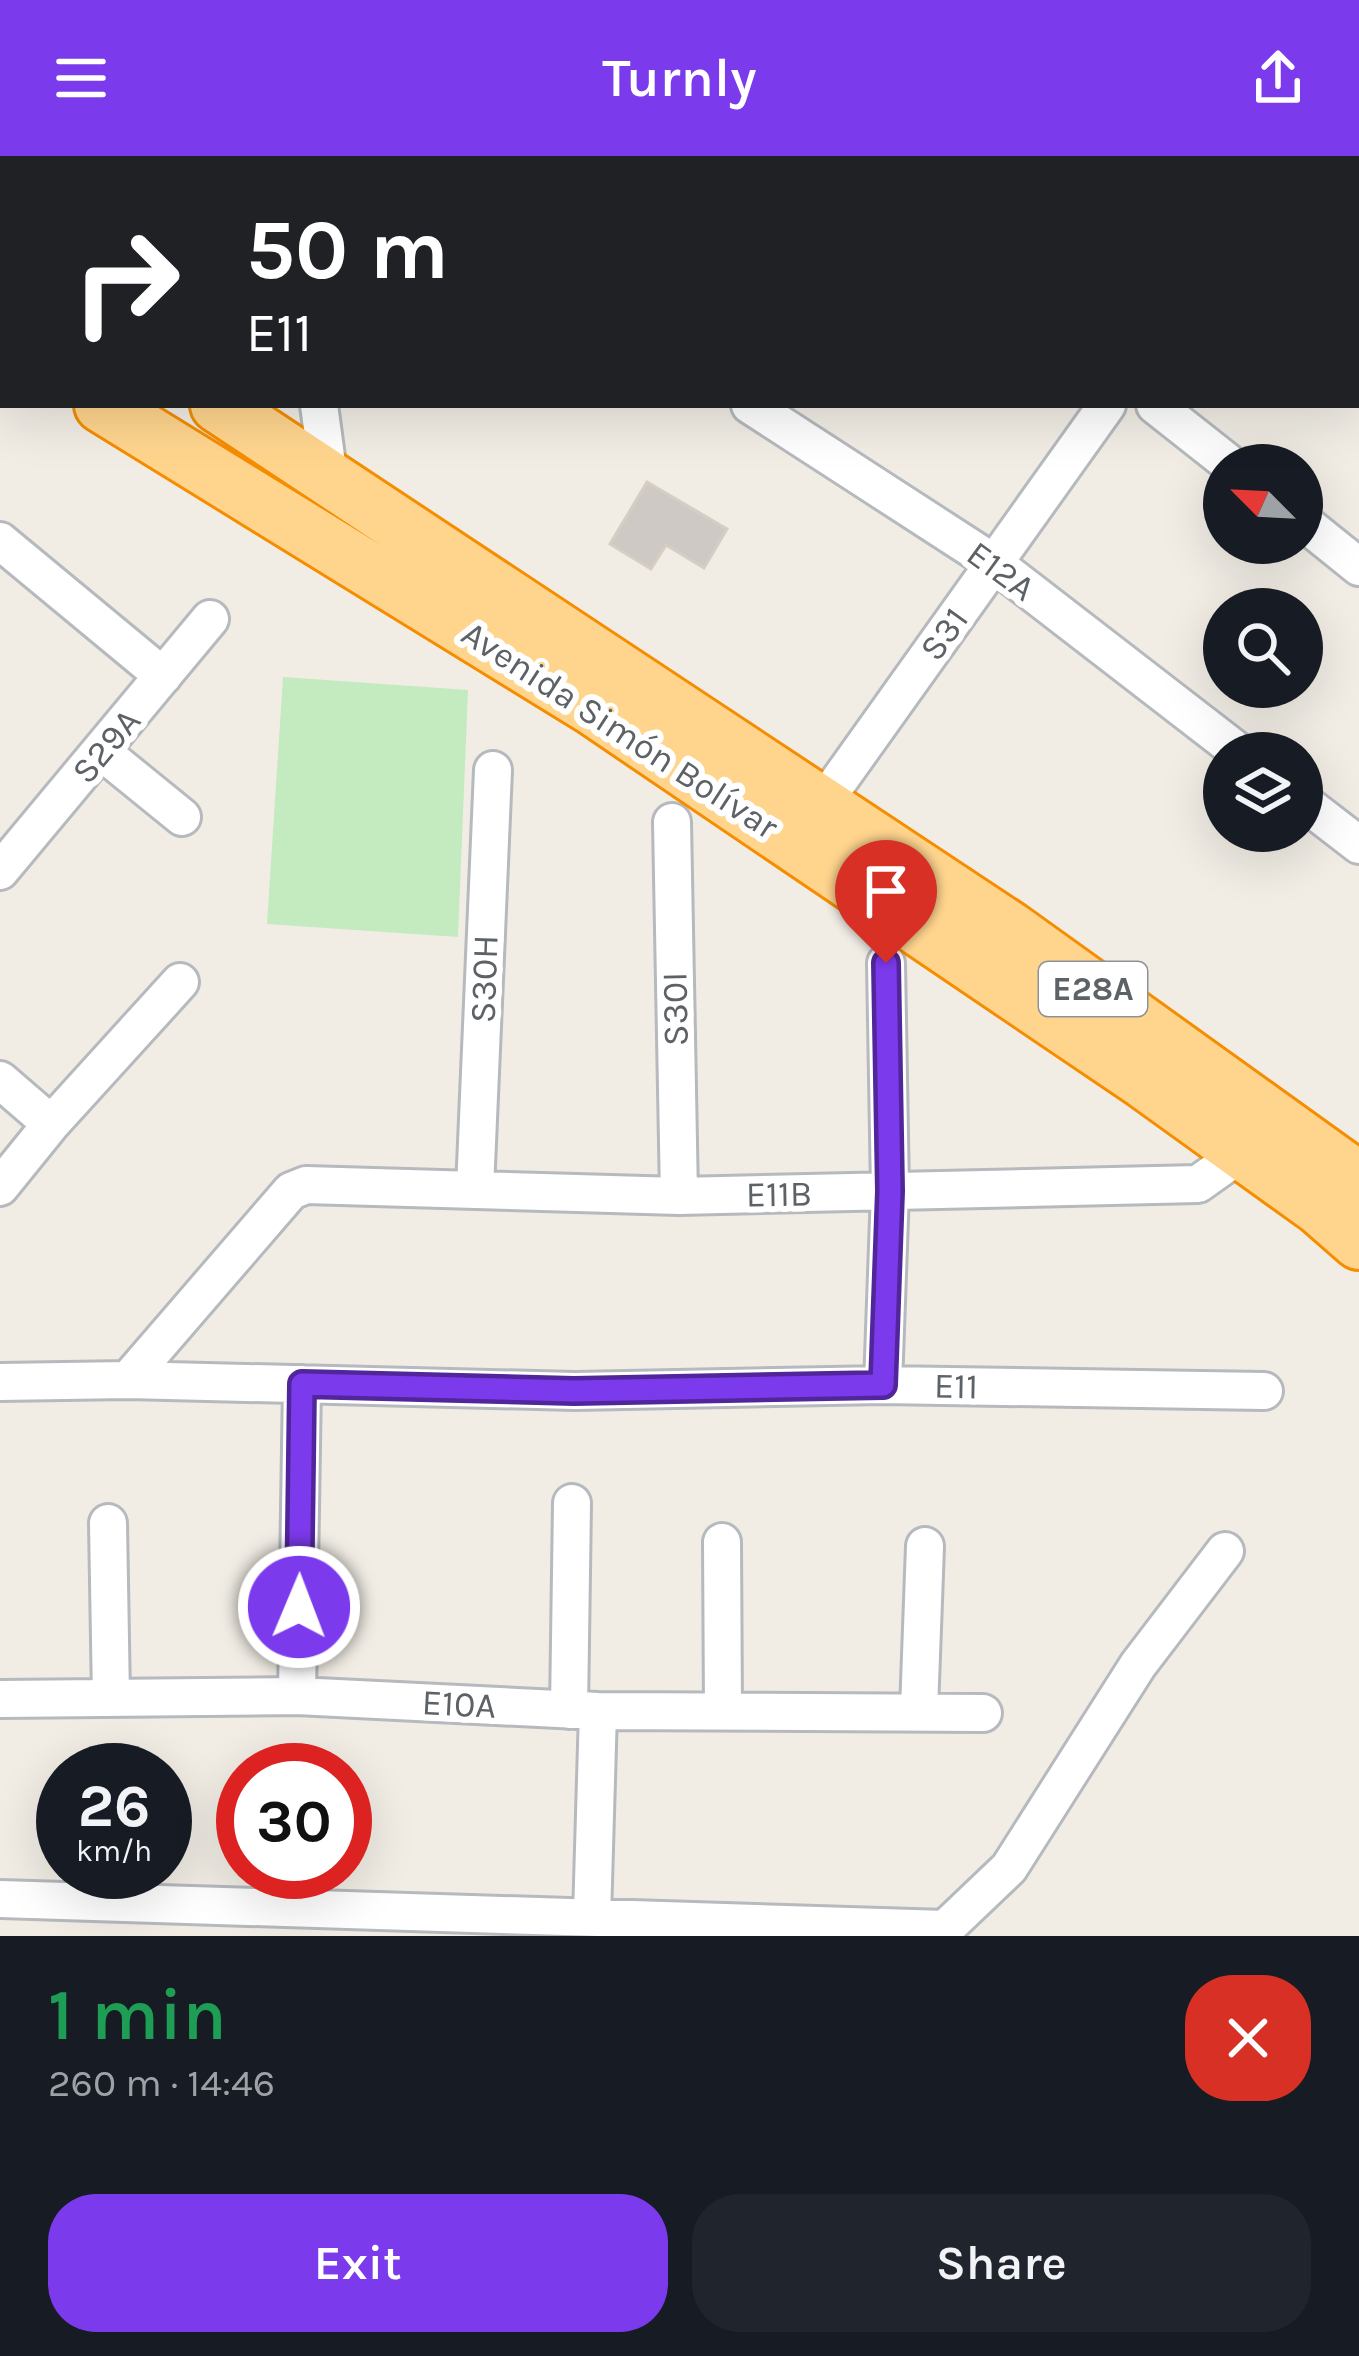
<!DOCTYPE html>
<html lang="en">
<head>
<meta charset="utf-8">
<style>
	:root { --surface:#171b24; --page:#20242c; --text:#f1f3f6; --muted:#9ea1a6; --accent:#7c3aed }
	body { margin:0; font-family:Karla,sans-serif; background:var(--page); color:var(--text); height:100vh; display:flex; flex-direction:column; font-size:45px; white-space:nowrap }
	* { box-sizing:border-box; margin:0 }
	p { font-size:39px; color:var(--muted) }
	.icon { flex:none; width:66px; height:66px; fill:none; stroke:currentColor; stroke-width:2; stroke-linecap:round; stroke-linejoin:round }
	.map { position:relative; height:1780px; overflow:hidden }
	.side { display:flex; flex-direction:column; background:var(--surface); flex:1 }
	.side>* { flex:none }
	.banner { position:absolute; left:0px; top:0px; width:1359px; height:252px; box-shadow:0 12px 48px #0002; background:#202124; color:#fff; overflow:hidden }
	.needle { width:78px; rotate:294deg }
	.controls { position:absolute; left:1203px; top:288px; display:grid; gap:24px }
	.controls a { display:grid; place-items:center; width:120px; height:120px; border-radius:50%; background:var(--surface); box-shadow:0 12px 48px #0002; font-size:60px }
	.speed { position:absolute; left:36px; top:1587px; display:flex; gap:24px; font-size:60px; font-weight:700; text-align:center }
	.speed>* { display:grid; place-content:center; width:156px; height:156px; border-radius:50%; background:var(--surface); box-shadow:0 12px 48px #0002; line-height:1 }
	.speed small { font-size:30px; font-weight:400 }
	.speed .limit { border:18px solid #d22; background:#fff; color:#111 }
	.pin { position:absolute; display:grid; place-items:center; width:102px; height:102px; color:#fff; margin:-123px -51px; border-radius:50% 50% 50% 0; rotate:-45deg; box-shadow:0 0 12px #0007 }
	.pin .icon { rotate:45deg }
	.me { position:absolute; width:132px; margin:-66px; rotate:1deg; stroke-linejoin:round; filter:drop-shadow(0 0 9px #0008) }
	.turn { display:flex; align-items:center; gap:42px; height:252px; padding:0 48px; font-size:54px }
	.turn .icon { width:156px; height:156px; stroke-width:2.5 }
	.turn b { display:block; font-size:84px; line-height:102px }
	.round { display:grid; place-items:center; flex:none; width:126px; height:126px; border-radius:48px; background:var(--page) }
	.headline { display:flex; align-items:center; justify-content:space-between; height:204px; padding:0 48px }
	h1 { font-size:72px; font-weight:600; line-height:90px; color:#1e9e55 }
	.button { display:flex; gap:24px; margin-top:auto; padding:24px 48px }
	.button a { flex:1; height:138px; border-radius:48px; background:var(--accent); color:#fff; font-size:48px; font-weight:600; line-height:138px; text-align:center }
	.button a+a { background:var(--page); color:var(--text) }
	header { display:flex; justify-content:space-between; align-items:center; height:156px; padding:0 48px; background:var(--accent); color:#fff; font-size:54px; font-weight:600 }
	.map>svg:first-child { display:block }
	.green { fill:#c4eabf }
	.building { fill:#cec9c4; stroke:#d6cec3; stroke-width:3 }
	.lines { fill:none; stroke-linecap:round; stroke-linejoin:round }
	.minor-casing { stroke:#b6b9bd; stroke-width:42 }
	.highway-casing { stroke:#f68d00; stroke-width:60 }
	.path { stroke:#9ad2a3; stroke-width:6; stroke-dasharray:12 6; stroke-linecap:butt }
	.minor { stroke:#fff; stroke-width:36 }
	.highway { stroke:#ffd58e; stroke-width:54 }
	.route-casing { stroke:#51269a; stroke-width:30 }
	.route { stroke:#7c3aed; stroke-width:21 }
	.labels { text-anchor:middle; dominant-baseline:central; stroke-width:12; stroke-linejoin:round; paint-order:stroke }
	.shield { fill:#fff; stroke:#8e9195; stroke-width:3 }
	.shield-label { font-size:33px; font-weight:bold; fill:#5d6267 }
	.street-label { font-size:36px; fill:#5d6267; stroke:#fff }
</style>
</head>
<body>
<header><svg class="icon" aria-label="menu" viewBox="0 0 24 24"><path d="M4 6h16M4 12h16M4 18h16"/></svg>Turnly<svg class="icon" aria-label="share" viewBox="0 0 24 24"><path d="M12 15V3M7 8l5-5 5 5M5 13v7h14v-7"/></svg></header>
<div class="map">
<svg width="1359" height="1780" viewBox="0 0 1359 1780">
	<rect width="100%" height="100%" fill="#f1ede5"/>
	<path class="green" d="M283 521 468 534 458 781 267 768Z"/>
	<path class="building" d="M647 326 727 373 704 412 666 389 651 413 610 388Z"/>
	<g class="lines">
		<defs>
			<path id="minor" d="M271 0 272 3
				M370 0 375 3
				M790 0 794 3
				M1190 0 1195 3
				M1308 3 1310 0
				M1356 119 1359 121
				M319 249 329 323
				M750 249 994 407 1240 597
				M1155 249 1231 309
				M1302 365 1359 411
				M0 385 163 520
				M102 596 182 661
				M1302 645 1359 689
				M823 647 1107 249
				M672 666 679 1040
				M0 715 210 463
				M0 924 51 968
				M0 1031 51 968 180 826
				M475 1033 493 614
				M128 1224 291 1035 306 1029 679 1040 1198 1028 1243 996
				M0 1226 128 1224 575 1235 883 1229 1264 1235
				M883 1229 890 1035 886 807
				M108 1367 111 1542
				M722 1386 723 1554
				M297 1540 302 1228
				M0 1543 297 1540 598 1555 983 1557
				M569 1554 572 1347
				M919 1554 925 1390
				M0 1743 945 1773
				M592 1761 598 1555
				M943 1780 945 1773 1009 1712 1138 1509 1225 1395"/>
			<path id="highway" d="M0 127 3 129
				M0 187 3 189
				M102 249 592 551 1144 925 1319 1051 1359 1086
				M218 249 1011 774 1359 1024"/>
		</defs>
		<use href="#minor" class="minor-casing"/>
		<use href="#highway" class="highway-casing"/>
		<path class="path" d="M177 0V3"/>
		<use href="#minor" class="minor"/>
		<use href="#highway" class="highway"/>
	</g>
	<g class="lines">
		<defs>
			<path id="route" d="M299 1451 302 1228 574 1235 883 1229 890 1035 886 807"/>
		</defs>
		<use href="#route" class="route-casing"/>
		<use href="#route" class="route"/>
	</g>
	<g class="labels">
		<rect class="shield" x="1039" y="806" width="108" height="54" rx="9"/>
		<g class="shield-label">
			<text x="1093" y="833">E28A</text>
		</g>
		<g class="street-label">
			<text transform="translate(1001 415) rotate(36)">E12A</text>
			<text transform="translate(944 478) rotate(-54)">S31</text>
			<text transform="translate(620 574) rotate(33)">Avenida Simón Bolívar</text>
			<text transform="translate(106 590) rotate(-50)">S29A</text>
			<text transform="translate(484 823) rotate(-88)">S30H</text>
			<text transform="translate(675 853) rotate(-91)">S30I</text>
			<text transform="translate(779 1038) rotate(-1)">E11B</text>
			<text transform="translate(956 1230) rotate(1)">E11</text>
			<text transform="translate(459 1548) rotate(3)">E10A</text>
		</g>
	</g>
</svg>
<div class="controls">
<a><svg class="needle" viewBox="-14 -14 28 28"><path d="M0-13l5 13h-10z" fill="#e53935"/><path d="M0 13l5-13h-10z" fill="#9ea1a6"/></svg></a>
<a><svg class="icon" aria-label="search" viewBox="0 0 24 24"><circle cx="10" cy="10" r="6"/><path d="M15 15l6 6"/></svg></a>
<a><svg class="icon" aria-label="layers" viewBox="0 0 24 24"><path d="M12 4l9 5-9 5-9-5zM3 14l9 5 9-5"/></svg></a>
</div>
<div class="speed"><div>26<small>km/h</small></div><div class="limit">30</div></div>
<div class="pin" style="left:886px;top:807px;background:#d93025"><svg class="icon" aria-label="arrive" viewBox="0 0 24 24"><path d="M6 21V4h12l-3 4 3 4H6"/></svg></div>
<svg class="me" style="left:299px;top:1451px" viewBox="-20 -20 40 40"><circle r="17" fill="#7c3aed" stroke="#fff" stroke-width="3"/><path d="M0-11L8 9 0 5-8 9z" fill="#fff"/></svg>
<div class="banner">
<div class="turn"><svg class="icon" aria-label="right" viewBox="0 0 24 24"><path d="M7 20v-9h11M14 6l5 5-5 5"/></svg><div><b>50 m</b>E11</div></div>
</div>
</div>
<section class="side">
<div class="headline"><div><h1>1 min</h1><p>260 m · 14:46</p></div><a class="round" style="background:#d93025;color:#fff"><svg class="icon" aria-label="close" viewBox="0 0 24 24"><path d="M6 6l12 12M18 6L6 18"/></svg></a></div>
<div class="button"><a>Exit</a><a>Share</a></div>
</section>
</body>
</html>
